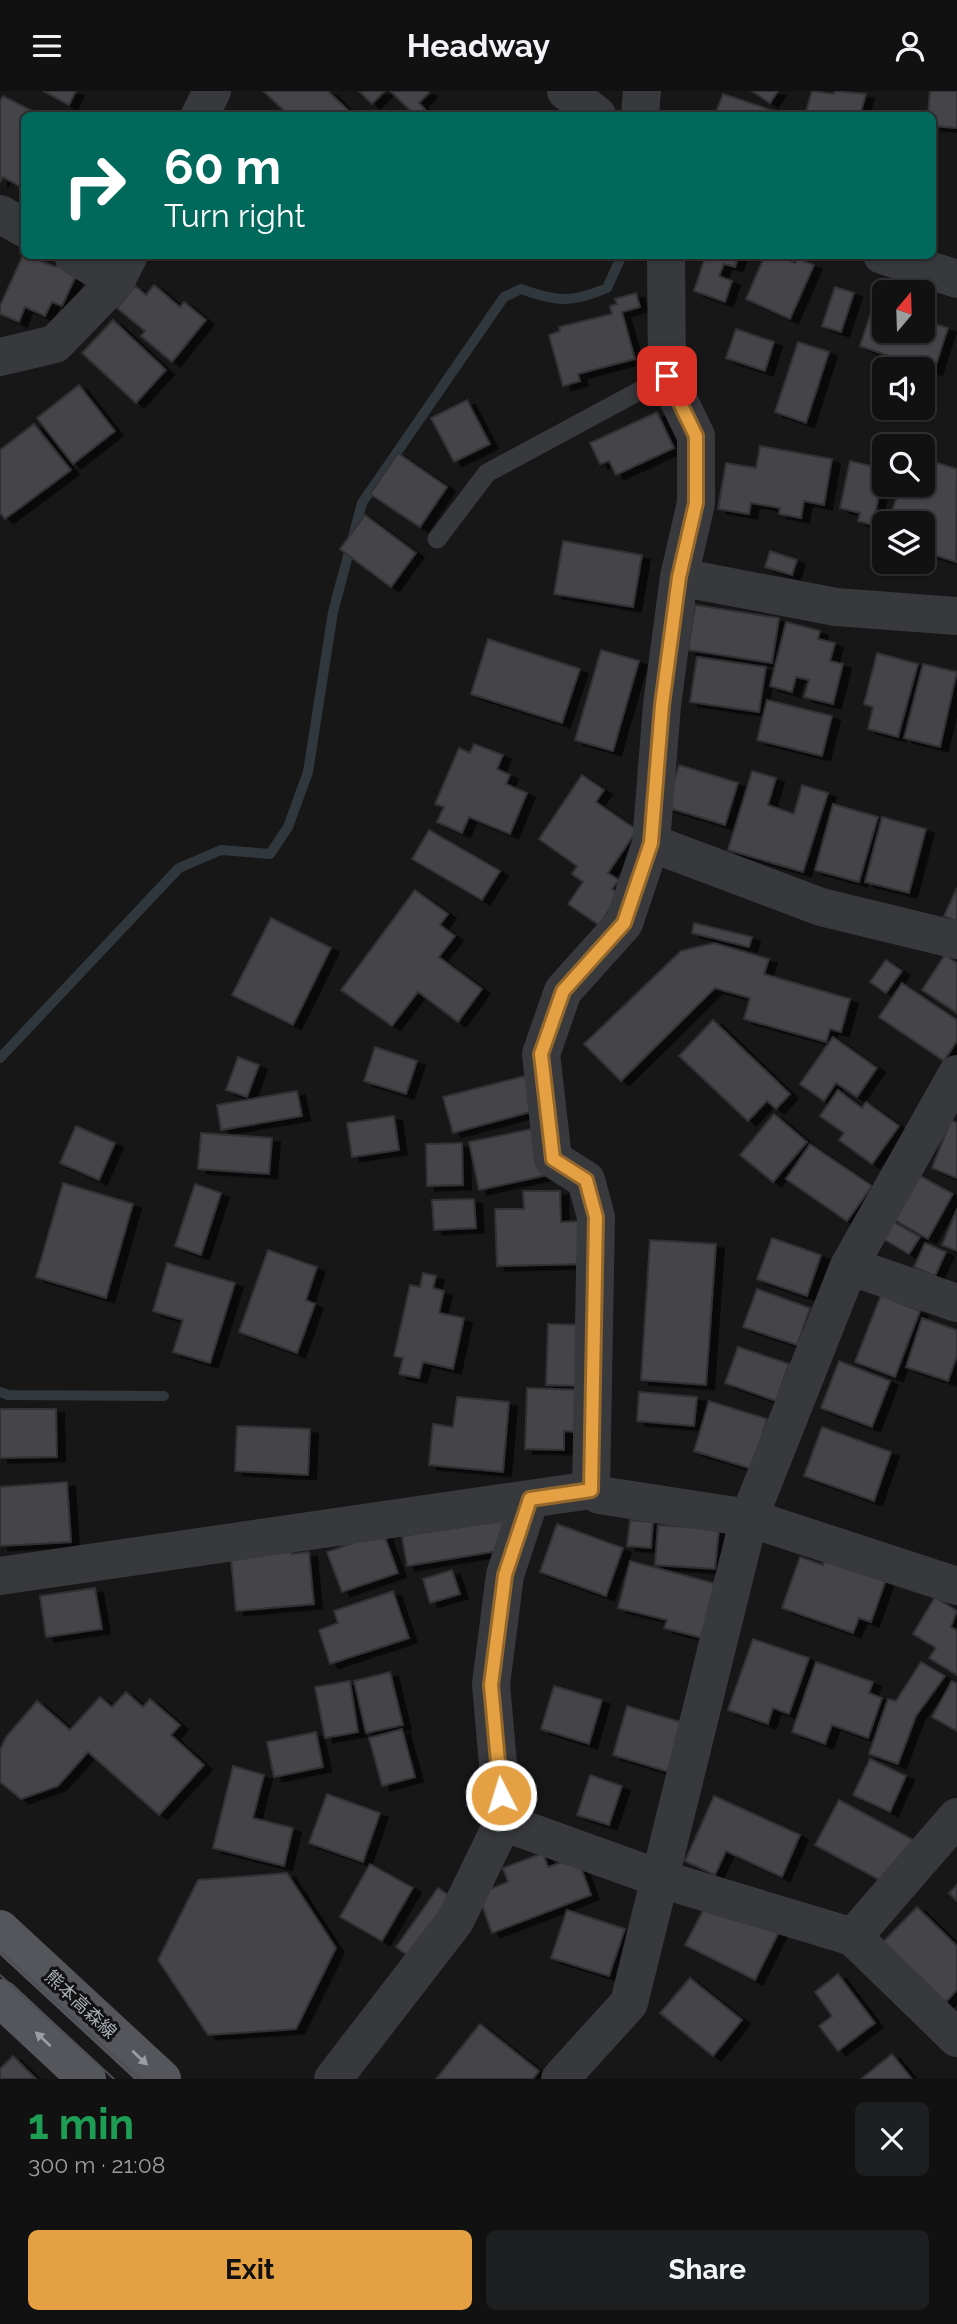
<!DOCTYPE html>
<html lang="en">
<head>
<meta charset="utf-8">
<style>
	:root { --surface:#111112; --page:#1e1f20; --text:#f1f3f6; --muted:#9c9d9f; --line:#303132; --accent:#e4a043 }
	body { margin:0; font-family:Raleway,"Noto Sans JP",sans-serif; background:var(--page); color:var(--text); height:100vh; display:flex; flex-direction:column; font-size:26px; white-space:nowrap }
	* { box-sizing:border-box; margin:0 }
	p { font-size:23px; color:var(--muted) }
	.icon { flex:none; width:38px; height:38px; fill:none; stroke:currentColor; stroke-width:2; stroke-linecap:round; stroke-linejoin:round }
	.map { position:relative; height:1988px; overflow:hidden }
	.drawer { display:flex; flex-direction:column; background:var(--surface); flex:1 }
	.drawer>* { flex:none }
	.guide { position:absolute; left:21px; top:21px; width:915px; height:147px; border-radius:10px; box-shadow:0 2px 5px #0004,0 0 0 2px var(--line); background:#00695c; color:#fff; overflow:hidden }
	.needle { width:46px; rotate:19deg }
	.fabs { position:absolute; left:872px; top:189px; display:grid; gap:14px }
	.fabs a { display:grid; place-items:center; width:63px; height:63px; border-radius:10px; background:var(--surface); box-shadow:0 2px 5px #0004,0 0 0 2px var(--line); font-size:35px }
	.pin { position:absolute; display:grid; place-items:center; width:60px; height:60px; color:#fff; margin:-30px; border-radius:14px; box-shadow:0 4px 10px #0006 }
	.me { position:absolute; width:77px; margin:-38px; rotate:355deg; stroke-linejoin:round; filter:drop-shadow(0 0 5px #0008) }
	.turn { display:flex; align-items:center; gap:24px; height:147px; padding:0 28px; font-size:32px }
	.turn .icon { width:91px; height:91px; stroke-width:2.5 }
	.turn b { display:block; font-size:49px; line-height:60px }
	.round { display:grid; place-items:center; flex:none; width:74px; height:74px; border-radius:10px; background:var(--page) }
	.overview { display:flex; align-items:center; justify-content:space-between; height:119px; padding:0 28px }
	h1 { font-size:42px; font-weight:700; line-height:52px; color:#1e9e55 }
	.cta { display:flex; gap:14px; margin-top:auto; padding:14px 28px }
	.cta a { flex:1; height:80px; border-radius:10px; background:var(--accent); color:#111; font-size:28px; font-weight:700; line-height:80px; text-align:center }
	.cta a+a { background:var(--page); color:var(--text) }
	header { display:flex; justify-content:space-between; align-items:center; height:91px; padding:0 28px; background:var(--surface); font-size:32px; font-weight:700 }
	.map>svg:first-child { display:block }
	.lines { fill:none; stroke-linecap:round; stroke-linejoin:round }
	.stream { stroke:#30383d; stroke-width:10 }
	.building { fill:#444548; stroke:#313134; stroke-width:2; filter:url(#shadow) }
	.lane { stroke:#38393d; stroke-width:19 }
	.street { stroke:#38393d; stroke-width:38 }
	.primary { stroke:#54565c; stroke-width:38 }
	.tram { stroke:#4d4f54; stroke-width:2 }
	.oneway { fill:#999da5 }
	.route-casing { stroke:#94682c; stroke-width:18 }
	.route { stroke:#e4a043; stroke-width:12 }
	.labels { text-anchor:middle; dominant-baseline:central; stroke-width:6; stroke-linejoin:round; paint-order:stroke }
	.street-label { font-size:18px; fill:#aaafb7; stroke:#121213 }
</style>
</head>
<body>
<header><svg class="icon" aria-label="menu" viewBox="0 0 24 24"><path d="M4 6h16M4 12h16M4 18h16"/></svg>Headway<svg class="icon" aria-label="person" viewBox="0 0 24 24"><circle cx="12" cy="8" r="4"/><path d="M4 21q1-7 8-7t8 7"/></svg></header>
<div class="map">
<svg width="957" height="1988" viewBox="0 0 957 1988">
	<defs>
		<filter id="shadow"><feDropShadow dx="8" dy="4.5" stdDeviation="0" flood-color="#0009"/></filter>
	</defs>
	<rect width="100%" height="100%" fill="#171718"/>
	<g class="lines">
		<path class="stream" d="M0 967 179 777 221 759 270 763 288 736 308 681 333 521 362 412 504 206 521 198C557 211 572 212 607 197L622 164
			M0 1301 8 1304 164 1305"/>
	</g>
	<path class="building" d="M43 0H76L69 14Z
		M263 0H328L353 24H289Z
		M359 0H385L372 13Z
		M390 0H427L429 2 419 12 425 18 415 24Z
		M752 0H778L770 12Z
		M812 0 834 3 835 0 866 3 860 24H805Z
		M930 0H957V37L933 35V24H928Z
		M723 3 780 22 779 24H715Z
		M3 5 40 24H24L23 97 3 86 0 91V10Z
		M24 162V164L56 176 59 170 79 178 62 215 52 211 45 225 25 216 19 231 0 223V215Z
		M700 164H739L735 176 724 173 719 185 732 190 725 211 694 200 705 166Z
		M765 164H779L795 172 797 167 814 174 790 228 746 208Z
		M154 194 180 216 184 211 206 229 172 271 141 245 145 240 117 217 135 195 146 204Z
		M835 196 854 202 841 241 822 235Z
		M636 202 640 216 622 221 635 268 578 283 580 290 563 295 549 244 560 240 559 236 612 223 610 215 617 213 615 208Z
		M874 212 884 216V240H922V229L948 237 934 280 860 255Z
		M113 229 166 279 136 312 82 262Z
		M736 238 774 251 765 280 726 267Z
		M798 251 829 261 806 332 775 321Z
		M79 294 115 340 73 373 37 327Z
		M467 309 490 353 454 371 431 327Z
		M657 321 674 357 616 384 609 370 600 373 590 352Z
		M34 333 71 379 5 428 0 422V359Z
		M760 355 832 368 824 414 804 410 801 427 779 423 780 417 751 412 749 423 718 418 726 372 756 377Z
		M398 362 447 396 420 436 370 403Z
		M922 367 957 378 956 471 922 460V432H888L901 394H922Z
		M850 370 884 378 873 434 858 430 860 422 840 417Z
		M365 424 416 462 391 496 340 458Z
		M563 450 642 464 633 516 554 503Z
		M770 460 797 469 792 484 765 476Z
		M695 514 779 527 772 572 688 559Z
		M786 531 820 540 818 548 835 552 830 570 843 573 833 613 804 606 809 589 796 586 792 601 770 595Z
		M488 548 580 578 562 632 471 603Z
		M601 559 639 570 613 660 575 649Z
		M877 562 918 573 898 646 868 638 873 616 864 613Z
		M697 566 766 576 759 621 690 611Z
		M923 573 957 581 940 656 904 647Z
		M767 609 832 625 822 665 757 649Z
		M474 653 503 664 497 678 510 684 506 693 527 702 510 743 469 726 462 742 437 731 444 716 435 713 459 657 470 662Z
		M679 674 738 692 725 734 666 716Z
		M752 680 776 687 768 714 794 723 802 694 828 702 803 781 728 759Z
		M582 684 604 699 596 711 637 739 608 782 619 789 612 798 620 803 599 834 568 813 583 791 572 783 577 775 539 748Z
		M833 713 878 726 859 791 815 779Z
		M882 726 926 738 909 802 865 791Z
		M429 739 500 780 482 809 412 768Z
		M957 797V830L944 825Z
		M415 799 448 823 440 834 455 845 439 866 482 898 458 931 418 901 392 935 341 899Z
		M271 827 331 857 293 934 232 904Z
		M694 832 752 846 749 856 692 842Z
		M714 852 769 868 764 883 850 908 841 941 830 938 826 951 744 928 750 907 715 897 621 990 584 953 681 860Z
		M945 864 957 872V922L922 899Z
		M886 869 902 880 886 902 870 891Z
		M902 892 957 929V950L944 970 879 926Z
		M713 929 790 1003 776 1018 767 1010 748 1030 679 965Z
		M833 946 877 977 857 1006 836 992 824 1010 800 993Z
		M375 956 417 970 406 1003 364 990Z
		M238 966 259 974 247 1006 226 999Z
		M525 985 534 1020 453 1042 443 1006Z
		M838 999 862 1017 866 1011 899 1035 872 1073 839 1049 844 1042 820 1025Z
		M297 1000 302 1025 221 1039 217 1014Z
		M774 1023 807 1051 773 1091 740 1064Z
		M394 1025 399 1059 352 1066 347 1032Z
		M951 1029 957 1032V1087L932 1077Z
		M76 1035 115 1052 99 1089 60 1072Z
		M541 1036 552 1083 479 1099 469 1051Z
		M201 1042 272 1047 269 1083 198 1078Z
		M462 1052 463 1094 427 1095 426 1053Z
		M810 1053 872 1095 847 1130 786 1088Z
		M913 1081 953 1103 928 1148 888 1125Z
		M63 1092 133 1113 106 1207 36 1186Z
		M195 1093 221 1102 201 1164 175 1155Z
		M523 1100H560L561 1131 587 1130V1173L497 1175 495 1118H524Z
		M474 1108 476 1137 434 1139 432 1109Z
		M957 1118V1160L942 1154Z
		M890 1129 920 1146 909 1163 880 1146Z
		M772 1147 821 1164 807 1205 757 1188Z
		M650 1149 716 1153 706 1294 641 1289Z
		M925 1152 946 1161 935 1185 914 1176Z
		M268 1159 317 1176 306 1209 315 1213 297 1262 239 1241Z
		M167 1172 235 1192 210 1272 173 1261 183 1229 153 1220Z
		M423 1182 436 1185 433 1197 444 1200 439 1222 464 1227 453 1278 423 1271 419 1287 399 1283 403 1267 394 1265 410 1194 420 1196Z
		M757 1198 810 1217 797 1254 743 1236Z
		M881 1204 920 1220 895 1286 855 1271Z
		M922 1227 957 1239V1265L948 1290 906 1276Z
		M548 1233 583 1234 581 1295 546 1294Z
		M738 1256 789 1273 776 1310 725 1292Z
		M839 1270 890 1290 872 1336 821 1317Z
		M527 1297 582 1299 580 1341 564 1340V1359L525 1358Z
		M639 1301 697 1306 694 1335 637 1330Z
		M457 1306 509 1311 503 1381 429 1374 433 1333 453 1336Z
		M709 1310 767 1328 752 1378 694 1360Z
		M0 1318H56L57 1366 0 1367Z
		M237 1335 310 1338 308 1384 235 1380Z
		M822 1336 891 1361 874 1410 804 1385Z
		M67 1391 71 1451 0 1455V1396Z
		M505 1429 510 1458 407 1475 402 1445Z
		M630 1429 653 1431 651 1457 627 1455Z
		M557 1433 623 1457 606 1505 540 1481Z
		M658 1434 719 1438 715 1478 655 1474Z
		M383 1441 398 1482 342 1501 327 1461Z
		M291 1454 292 1463 309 1461 314 1513 236 1520 231 1469Z
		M827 1464 887 1486 871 1531 859 1527 853 1542 782 1517 800 1466 823 1474Z
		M630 1470 717 1493 702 1547 664 1537 667 1529 618 1517Z
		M452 1479 460 1503 430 1512 423 1488Z
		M95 1497 102 1538 46 1546 40 1505Z
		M393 1500 409 1547 330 1573 319 1539 338 1532 334 1520Z
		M935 1506 957 1520 951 1536 957 1539V1584L929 1567 936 1557 913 1543Z
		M753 1548 809 1567 789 1623 773 1617 768 1633 728 1619Z
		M816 1571 873 1591 869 1602 882 1607 868 1647 832 1634 825 1653 792 1641Z
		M921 1571 945 1585 916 1625 898 1673 869 1663 888 1608 896 1610Z
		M390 1581 403 1634 366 1642 354 1590Z
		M350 1590 358 1641 325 1647 315 1596Z
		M952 1590 957 1593V1640L932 1626Z
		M554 1595 602 1609 589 1653 541 1638Z
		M126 1601 143 1616 150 1608 180 1634 171 1644 204 1674 159 1724 88 1661 58 1695 21 1708 0 1691V1659L6 1646 37 1610 70 1639 100 1606 112 1616Z
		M627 1615 684 1632 669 1681 613 1664Z
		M402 1638 415 1686 382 1695 369 1647Z
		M316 1641 323 1676 274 1686 267 1651Z
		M870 1668 906 1685 890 1721 853 1704Z
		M233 1675 264 1684 253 1727 293 1737 284 1775 213 1757Z
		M590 1684 622 1695 609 1734 577 1724Z
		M327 1703 380 1722 363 1771 309 1752Z
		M714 1705 800 1744 782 1786 726 1760 715 1784 685 1770Z
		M839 1709 919 1752 885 1792 815 1754Z
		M543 1762 548 1776 577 1766 591 1804 492 1842 478 1803 508 1791 503 1777Z
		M370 1773 413 1797 382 1850 340 1826Z
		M287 1782 336 1857 296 1938 208 1944 158 1869 198 1789Z
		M957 1794V1810L949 1802Z
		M438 1797 459 1811 417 1871 396 1856Z
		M709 1808 781 1837 755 1889 685 1854Z
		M917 1816 957 1855V1899L945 1912 882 1852Z
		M567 1819 625 1838 609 1885 551 1867Z
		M838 1883 875 1932 838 1960 819 1935 832 1925 815 1901Z
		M690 1887 742 1929 713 1965 660 1922Z
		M480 1933 539 1980 533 1988H436Z
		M892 1963 912 1988H861Z
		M13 1965 36 1988H0V1978Z"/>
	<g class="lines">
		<path class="lane" d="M437 448 487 382 667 285"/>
		<path class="street" d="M566 0 597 24
			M200 24 212 0
			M640 24 642 0
			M0 123 24 137
			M73 164 116 190
			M882 164 957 188
			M0 266 55 253 116 190 129 164
			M679 486 836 516 957 525
			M651 752 821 816 957 849
			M849 1175 957 1212
			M591 1399 596 1126 586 1089 553 1068 541 963 563 900 624 832 651 752 662 614 679 486 696 412V345L667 285 666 164
			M0 1485 591 1399 599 1404 749 1427 957 1495
			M503 1731 661 1788 853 1846 957 1947
			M853 1846 957 1726
			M333 1988 455 1830 503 1731 491 1593 505 1484 530 1408
			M560 1988 629 1912 749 1427 849 1175 957 983"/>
		<path class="primary" d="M0 1838 162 1988
			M0 1907 87 1988"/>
		<path class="tram" d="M0 1860 139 1988
			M0 1884 114 1988"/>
	</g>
	<defs><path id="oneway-solid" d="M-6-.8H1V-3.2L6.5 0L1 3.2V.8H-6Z" transform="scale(1.75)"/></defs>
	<g class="oneway">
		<use href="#oneway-solid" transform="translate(43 1948) rotate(-137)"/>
		<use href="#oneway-solid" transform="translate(140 1967) rotate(43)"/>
	</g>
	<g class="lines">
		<defs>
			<path id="route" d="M501 1704 491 1594 505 1484 530 1408 591 1399 596 1126 586 1089 553 1068 541 963 563 900 624 832 651 752 662 614 679 486 696 412V345L667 285"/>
		</defs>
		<use href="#route" class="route-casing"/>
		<use href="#route" class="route"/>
	</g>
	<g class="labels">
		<g class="street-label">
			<text transform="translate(81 1913) rotate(43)">熊本高森線</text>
		</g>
	</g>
</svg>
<div class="fabs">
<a><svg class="needle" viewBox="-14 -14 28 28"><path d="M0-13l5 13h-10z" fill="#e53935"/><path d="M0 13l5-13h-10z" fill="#9c9d9f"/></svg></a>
<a><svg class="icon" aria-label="sound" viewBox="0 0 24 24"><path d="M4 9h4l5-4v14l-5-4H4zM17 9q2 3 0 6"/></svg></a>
<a><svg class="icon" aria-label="search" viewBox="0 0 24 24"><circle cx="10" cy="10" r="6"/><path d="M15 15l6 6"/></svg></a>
<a><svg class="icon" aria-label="layers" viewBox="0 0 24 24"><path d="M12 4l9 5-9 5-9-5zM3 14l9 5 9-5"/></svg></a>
</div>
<div class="pin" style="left:667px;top:285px;background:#d93025"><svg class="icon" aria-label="arrive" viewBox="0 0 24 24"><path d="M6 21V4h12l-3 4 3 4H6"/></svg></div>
<svg class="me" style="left:501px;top:1704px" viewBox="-20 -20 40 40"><circle r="17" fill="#e4a043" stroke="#fff" stroke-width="3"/><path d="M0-11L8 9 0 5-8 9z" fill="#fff"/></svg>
<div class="guide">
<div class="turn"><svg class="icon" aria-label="right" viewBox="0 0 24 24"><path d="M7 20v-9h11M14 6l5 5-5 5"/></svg><div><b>60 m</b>Turn right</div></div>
</div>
</div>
<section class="drawer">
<div class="overview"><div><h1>1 min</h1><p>300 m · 21:08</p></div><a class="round"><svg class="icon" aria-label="close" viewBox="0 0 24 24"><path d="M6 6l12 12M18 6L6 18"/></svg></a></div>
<div class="cta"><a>Exit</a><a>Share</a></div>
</section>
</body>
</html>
